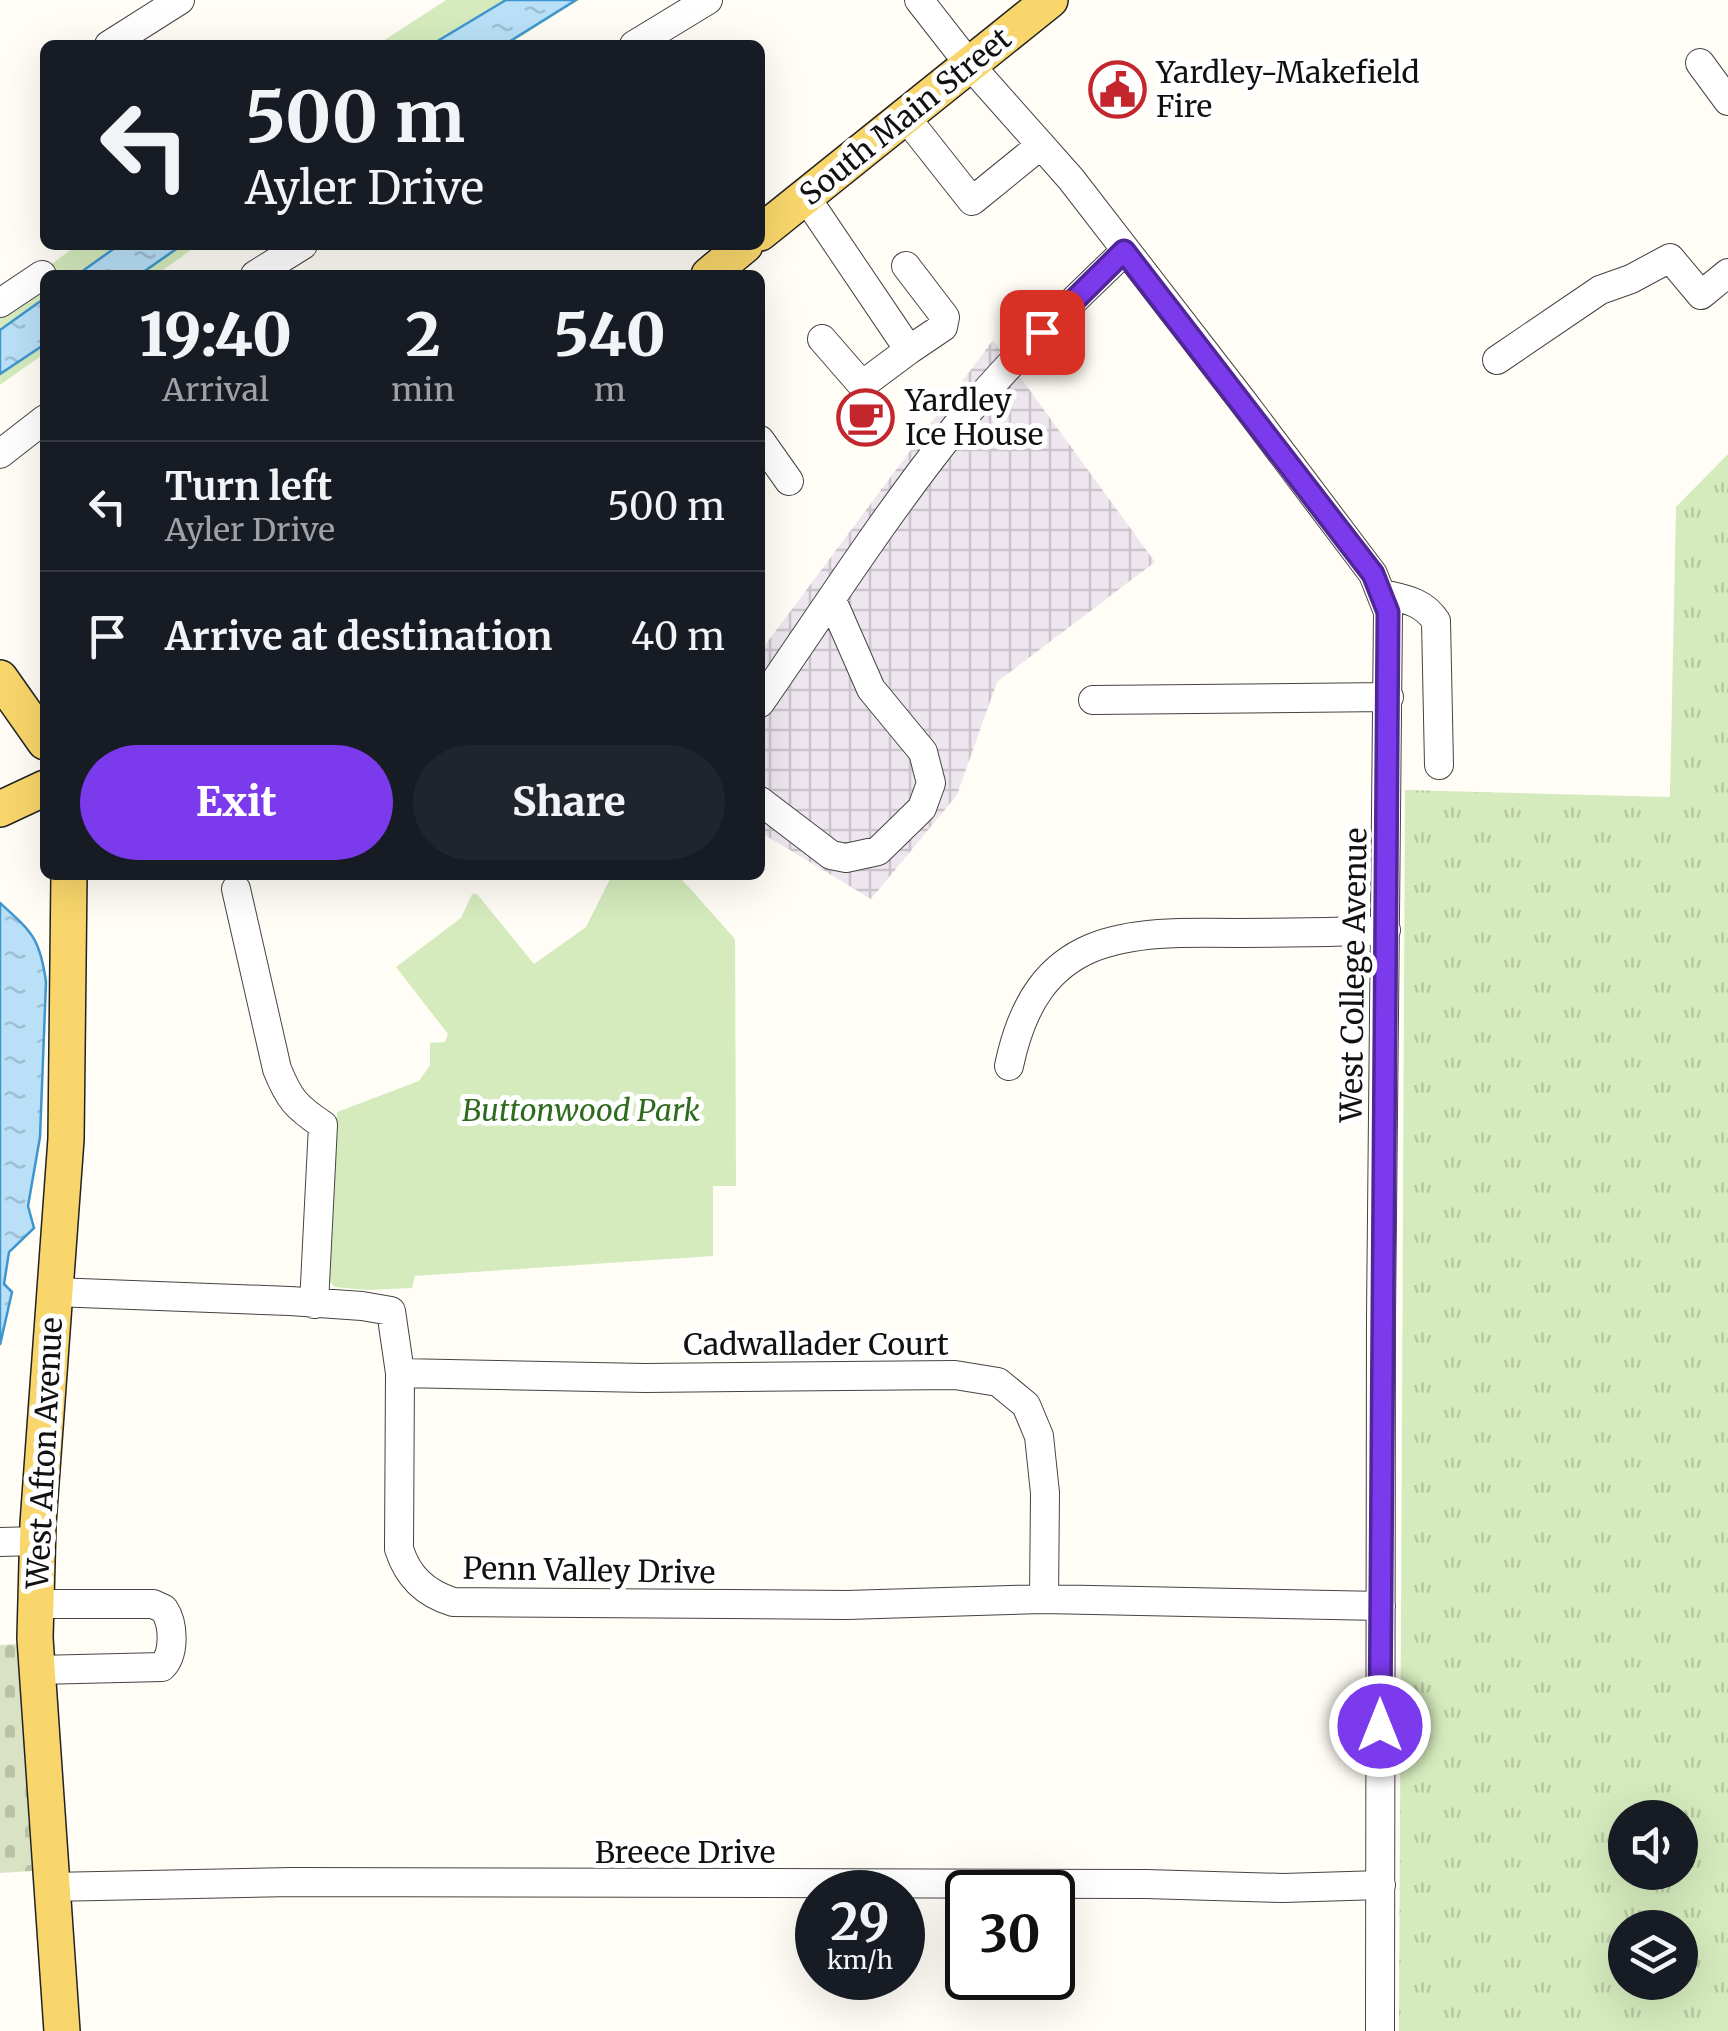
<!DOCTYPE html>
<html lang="en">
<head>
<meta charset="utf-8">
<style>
	:root { --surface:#171b24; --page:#20242c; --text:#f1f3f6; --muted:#9ea1a6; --line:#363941; --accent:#7c3aed }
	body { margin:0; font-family:Merriweather,serif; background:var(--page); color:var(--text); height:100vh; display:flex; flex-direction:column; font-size:38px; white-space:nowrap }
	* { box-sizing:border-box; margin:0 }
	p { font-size:32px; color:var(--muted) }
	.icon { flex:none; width:55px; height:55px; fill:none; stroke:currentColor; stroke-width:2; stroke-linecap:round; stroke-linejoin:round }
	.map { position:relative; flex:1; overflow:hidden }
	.drawer { position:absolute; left:40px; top:270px; width:725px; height:610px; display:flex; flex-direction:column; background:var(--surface); border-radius:15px; box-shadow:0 10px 40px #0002 }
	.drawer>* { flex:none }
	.guide { position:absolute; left:40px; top:40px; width:725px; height:210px; border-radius:15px; box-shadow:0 10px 40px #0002; background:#171b24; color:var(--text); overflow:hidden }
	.controls { position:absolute; left:1608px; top:1800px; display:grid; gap:20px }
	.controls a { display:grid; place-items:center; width:90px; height:90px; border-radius:50%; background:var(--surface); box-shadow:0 10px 40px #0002; font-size:50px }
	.speed { position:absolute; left:795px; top:1870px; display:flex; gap:20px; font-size:50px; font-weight:700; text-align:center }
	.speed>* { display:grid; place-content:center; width:130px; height:130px; border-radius:50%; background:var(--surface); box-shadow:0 10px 40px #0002; line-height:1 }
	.speed small { font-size:25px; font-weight:400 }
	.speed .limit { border:5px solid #111; border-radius:15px; background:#fff; color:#111 }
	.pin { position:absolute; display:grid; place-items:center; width:85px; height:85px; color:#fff; margin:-42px; border-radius:20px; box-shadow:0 5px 15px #0006 }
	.me { position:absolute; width:110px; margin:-55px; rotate:0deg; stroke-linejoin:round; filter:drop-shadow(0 0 8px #0008) }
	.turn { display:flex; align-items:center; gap:35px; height:210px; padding:0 40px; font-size:45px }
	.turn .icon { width:130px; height:130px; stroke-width:2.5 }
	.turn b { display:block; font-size:70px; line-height:85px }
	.eta { display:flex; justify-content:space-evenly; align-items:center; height:170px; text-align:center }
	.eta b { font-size:60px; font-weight:800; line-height:70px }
	.button { display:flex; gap:20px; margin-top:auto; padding:20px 40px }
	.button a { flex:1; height:115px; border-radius:60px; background:var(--accent); color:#fff; font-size:40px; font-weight:800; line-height:115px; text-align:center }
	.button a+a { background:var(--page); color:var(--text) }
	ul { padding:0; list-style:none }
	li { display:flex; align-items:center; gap:30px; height:130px; padding:0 40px; border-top:2px solid var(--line) }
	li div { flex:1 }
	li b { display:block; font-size:38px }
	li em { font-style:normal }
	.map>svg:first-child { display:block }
	.industrial { fill:url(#industrial-grid) }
	.grass { fill:url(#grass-tufts); fill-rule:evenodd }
	.cemetery { fill:url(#cemetery-stones) }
	.park { fill:#d5ebbd }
	.water { fill:url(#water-ripples); stroke:#3f96cf; stroke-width:2.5 }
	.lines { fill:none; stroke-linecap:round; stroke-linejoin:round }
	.minor-casing { stroke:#444; stroke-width:30 }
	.major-casing { stroke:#222; stroke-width:38 }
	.minor { stroke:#fff; stroke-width:28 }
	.major { stroke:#f9d66b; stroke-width:35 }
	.route-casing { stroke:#51269a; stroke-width:25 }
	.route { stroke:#7c3aed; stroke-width:18 }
	.labels { text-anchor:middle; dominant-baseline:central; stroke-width:10; stroke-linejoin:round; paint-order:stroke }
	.poi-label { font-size:30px; fill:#111; stroke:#fff; text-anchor:start }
	.street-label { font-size:30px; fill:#111; stroke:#fff }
	.park-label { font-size:30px; font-style:italic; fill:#2f6b1f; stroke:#fff }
</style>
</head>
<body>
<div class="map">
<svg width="1728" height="2031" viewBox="0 0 1728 2031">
	<defs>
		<pattern id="industrial-grid" width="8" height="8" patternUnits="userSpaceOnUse" patternTransform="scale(2.5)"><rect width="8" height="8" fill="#eee6ef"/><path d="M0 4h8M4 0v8" fill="none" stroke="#cbc4cc"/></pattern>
		<pattern id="grass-tufts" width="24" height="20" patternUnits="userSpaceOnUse" patternTransform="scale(2.5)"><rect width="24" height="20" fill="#d5ebbd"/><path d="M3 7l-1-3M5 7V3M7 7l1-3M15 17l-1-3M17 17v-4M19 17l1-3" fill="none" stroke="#b6c8a1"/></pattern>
		<pattern id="cemetery-stones" width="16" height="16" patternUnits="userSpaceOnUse" patternTransform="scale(2.5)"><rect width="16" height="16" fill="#d9e3c4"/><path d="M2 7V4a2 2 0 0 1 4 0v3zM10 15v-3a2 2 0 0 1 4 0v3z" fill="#b9c2a7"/></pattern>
		<pattern id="water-ripples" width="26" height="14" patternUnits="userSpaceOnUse" patternTransform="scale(2.5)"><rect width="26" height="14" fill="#b9e0f7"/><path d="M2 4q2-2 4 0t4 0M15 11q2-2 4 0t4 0" fill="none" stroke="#9ebfd3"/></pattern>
	</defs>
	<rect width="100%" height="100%" fill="#fffdf5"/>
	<path class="industrial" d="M993 340 1155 562 997 682 957 795 871 899 760 832V652Z"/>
	<path class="grass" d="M1728 454V2031H1399L1405 790 1670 797 1676 507ZM1625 1818H1680V1872H1625ZM1625 1928H1680V1982H1625Z"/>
	<path class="cemetery" d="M17 1644 32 1871 0 1873V1645Z"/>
	<path class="park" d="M446 0H579L507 45H377Z
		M77 245H198L156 275H45V353L0 385V303Z
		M612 875H678L735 939 736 1186H713V1256L415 1276 412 1288 366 1290 335 1287C325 1278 326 1267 331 1255L337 1112 419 1081 430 1065V1043L445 1042 448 1034 396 967 461 918 472 894H477L534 964 586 927Z"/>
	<path class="water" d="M506 0H576L504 45H431Z
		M119 245H182L139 275H77Z
		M45 298V344L0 374V330Z
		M0 903C32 932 40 938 46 982L40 1137 28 1206 34 1228 9 1252 4 1284 12 1292 0 1345Z"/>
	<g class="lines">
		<defs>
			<path id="minor" d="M919 0 969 64 1071 179 1241 399 1373 574 1388 612 1381 1316 1380 2031
				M109 45 180 0
				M634 45 708 0
				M1700 63 1728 101
				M904 115 972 201 1041 145
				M805 196 909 350 862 385 822 339
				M906 266 945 317 943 327 909 350
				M255 275 303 245
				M0 303 42 275
				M1497 360 1600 290 1631 279 1670 258 1701 295 1728 273
				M760 440 789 481
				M0 454 45 419
				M1383 594C1404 599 1423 601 1436 621L1439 765
				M1093 700 1389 697
				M760 703C824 611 885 515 955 428 1006 364 1066 308 1125 251
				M760 801 831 855 846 858 878 851 922 808 931 783 923 752 871 689 832 600
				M236 889 277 1069C289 1099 296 1107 323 1125L314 1304
				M1009 1066C1037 931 1124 931 1239 933 1288 933 1337 932 1386 930
				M54 1292 290 1301 362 1306 391 1311 400 1373 399 1549C408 1577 425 1593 453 1602L847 1605 1044 1599 1381 1606
				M400 1373 645 1378 955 1375 998 1382 1026 1405 1039 1436 1045 1493 1044 1599
				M0 1542 37 1541
				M35 1604H153L164 1609C174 1624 175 1654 162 1667L37 1670
				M50 1887 293 1882 1146 1884 1283 1888 1381 1885"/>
			<path id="major" d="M760 233 1050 0
				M709 275 745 245
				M0 678 45 742
				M0 809 45 788
				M62 2031 35 1638 38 1524 66 1139 69 875"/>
		</defs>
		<use href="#minor" class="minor-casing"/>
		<use href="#major" class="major-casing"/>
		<use href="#minor" class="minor"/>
		<use href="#major" class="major"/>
	</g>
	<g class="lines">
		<defs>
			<path id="route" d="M1042 332 1124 251 1373 574 1388 612 1380 1726"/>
		</defs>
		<use href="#route" class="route-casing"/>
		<use href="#route" class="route"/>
	</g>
	<defs>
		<symbol id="civic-ring" viewBox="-11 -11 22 22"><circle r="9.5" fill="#fff" stroke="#c4262e" stroke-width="1.5"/><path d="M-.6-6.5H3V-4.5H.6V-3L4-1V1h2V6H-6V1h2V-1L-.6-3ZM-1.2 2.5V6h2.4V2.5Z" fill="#c4262e"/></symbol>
		<symbol id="cafe-ring" viewBox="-11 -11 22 22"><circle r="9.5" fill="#fff" stroke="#c4262e" stroke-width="1.5"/><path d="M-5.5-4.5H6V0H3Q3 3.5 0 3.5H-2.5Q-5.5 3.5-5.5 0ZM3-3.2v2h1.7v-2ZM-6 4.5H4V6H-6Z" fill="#c4262e"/></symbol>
	</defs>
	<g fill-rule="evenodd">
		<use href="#civic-ring" x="1086" y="58" width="63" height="63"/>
		<use href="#cafe-ring" x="834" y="386" width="63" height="63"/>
	</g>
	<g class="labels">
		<g class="poi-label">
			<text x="1156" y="72">Yardley-Makefield<tspan x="1156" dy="34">Fire</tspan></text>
			<text x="905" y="400">Yardley<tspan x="905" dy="34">Ice House</tspan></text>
		</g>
		<g class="street-label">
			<text transform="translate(905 116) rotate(-39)">South Main Street</text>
			<text transform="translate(1353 975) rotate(-89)">West College Avenue</text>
			<text x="816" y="1344">Cadwallader Court</text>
			<text transform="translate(44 1453) rotate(-87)">West Afton Avenue</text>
			<text transform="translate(589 1570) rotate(1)">Penn Valley Drive</text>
			<text x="685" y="1852">Breece Drive</text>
		</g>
		<g class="park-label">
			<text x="581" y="1110">Buttonwood Park</text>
		</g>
	</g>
</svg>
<div class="controls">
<a><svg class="icon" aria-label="sound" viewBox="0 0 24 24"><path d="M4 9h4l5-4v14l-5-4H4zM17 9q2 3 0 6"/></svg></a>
<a><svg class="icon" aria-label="layers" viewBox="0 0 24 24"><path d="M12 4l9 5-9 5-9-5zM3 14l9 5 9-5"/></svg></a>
</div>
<div class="speed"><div>29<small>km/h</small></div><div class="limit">30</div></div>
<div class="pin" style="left:1042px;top:332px;background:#d93025"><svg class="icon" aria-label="arrive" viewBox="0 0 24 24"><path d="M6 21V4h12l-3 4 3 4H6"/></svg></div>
<svg class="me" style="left:1380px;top:1726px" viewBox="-20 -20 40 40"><circle r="17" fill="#7c3aed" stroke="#fff" stroke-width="3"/><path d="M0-11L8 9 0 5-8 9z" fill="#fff"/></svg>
<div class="guide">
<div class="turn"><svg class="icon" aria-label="left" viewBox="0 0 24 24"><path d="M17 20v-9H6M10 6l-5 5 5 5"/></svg><div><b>500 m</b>Ayler Drive</div></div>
</div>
<section class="drawer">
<div class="eta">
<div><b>19:40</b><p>Arrival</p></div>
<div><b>2</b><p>min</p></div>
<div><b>540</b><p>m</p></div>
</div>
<ul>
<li><svg class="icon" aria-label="left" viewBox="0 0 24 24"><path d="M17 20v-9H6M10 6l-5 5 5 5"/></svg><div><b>Turn left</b><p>Ayler Drive</p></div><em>500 m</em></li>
<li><svg class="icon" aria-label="arrive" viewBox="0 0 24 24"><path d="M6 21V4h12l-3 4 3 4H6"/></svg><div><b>Arrive at destination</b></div><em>40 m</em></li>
</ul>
<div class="button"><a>Exit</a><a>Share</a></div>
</section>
</div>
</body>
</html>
